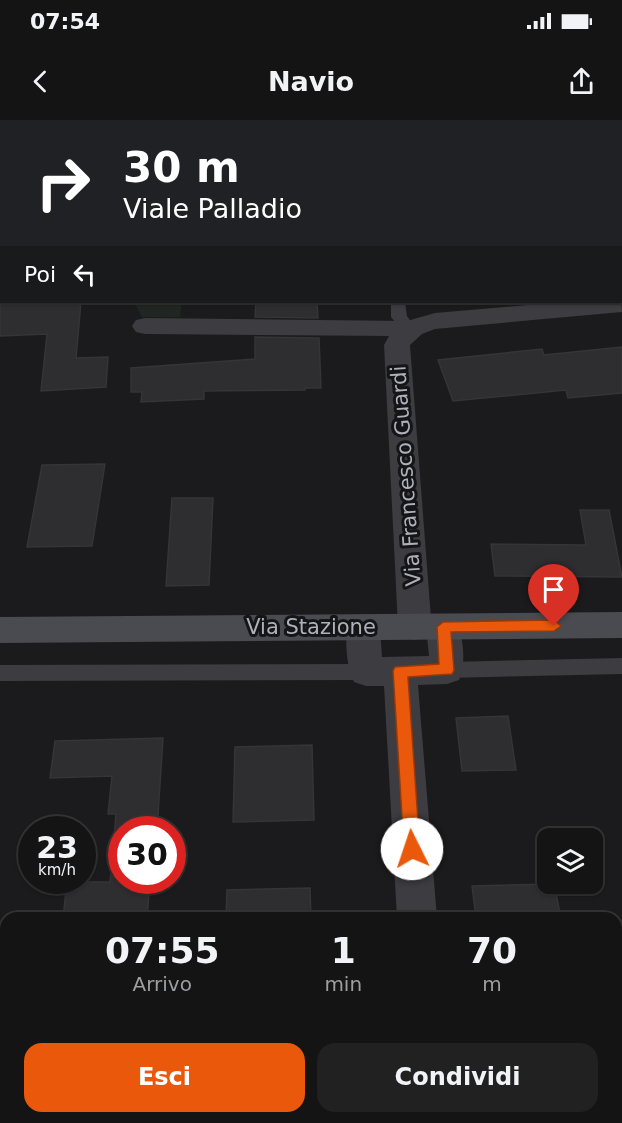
<!DOCTYPE html>
<html lang="it">
<head>
<meta charset="utf-8">
<style>
	:root { --surface:#141415; --page:#212122; --text:#f1f3f6; --muted:#9d9ea0; --line:#333334; --accent:#ea580c }
	body { margin:0; font-family:"DejaVu Sans",sans-serif; background:var(--page); color:var(--text); height:100vh; display:flex; flex-direction:column; font-size:22px; white-space:nowrap }
	* { box-sizing:border-box; margin:0 }
	p { font-size:20px; color:var(--muted) }
	.icon { flex:none; width:33px; height:33px; fill:none; stroke:currentColor; stroke-width:2; stroke-linecap:round; stroke-linejoin:round }
	.map { position:relative; flex:1; overflow:hidden }
	.sheet { position:absolute; left:0px; top:792px; width:622px; height:212px; display:flex; flex-direction:column; background:var(--surface); border-radius:18px 18px 0 0; box-shadow:0 2px 4px #0004,0 0 0 2px var(--line) }
	.sheet>* { flex:none }
	.banner { position:absolute; left:0px; top:0px; width:622px; height:183px; box-shadow:0 2px 4px #0004,0 0 0 2px var(--line); background:#202124; color:#fff; overflow:hidden }
	.tools { position:absolute; left:537px; top:708px; display:grid; gap:12px }
	.tools a { display:grid; place-items:center; width:66px; height:66px; border-radius:12px; background:var(--surface); box-shadow:0 2px 4px #0004,0 0 0 2px var(--line); font-size:30px }
	.speed { position:absolute; left:18px; top:696px; display:flex; gap:12px; font-size:30px; font-weight:700; text-align:center }
	.speed>* { display:grid; place-content:center; width:78px; height:78px; border-radius:50%; background:var(--surface); box-shadow:0 2px 4px #0004,0 0 0 2px var(--line); line-height:1 }
	.speed small { font-size:15px; font-weight:400 }
	.speed .limit { border:9px solid #d22; background:#fff; color:#111 }
	.pin { position:absolute; display:grid; place-items:center; width:51px; height:51px; color:#fff; margin:-62px -26px; border-radius:50% 50% 50% 0; rotate:-45deg; box-shadow:0 0 6px #0007 }
	.pin .icon { rotate:45deg }
	.me { position:absolute; width:66px; margin:-33px; rotate:356deg; stroke-linejoin:round; filter:drop-shadow(0 0 4px #0008) }
	.turn { display:flex; align-items:center; gap:21px; height:126px; padding:0 24px; font-size:27px }
	.turn .icon { width:78px; height:78px; stroke-width:2.5 }
	.turn b { display:block; font-size:42px; line-height:51px }
	.then { display:flex; align-items:center; height:57px; padding:0 24px; background:#0003; gap:12px; font-size:22px }
	.eta { display:flex; justify-content:space-evenly; align-items:center; height:102px; text-align:center }
	.eta b { font-size:36px; font-weight:700; line-height:42px }
	.button { display:flex; gap:12px; margin-top:auto; padding:12px 24px }
	.button a { flex:1; height:69px; border-radius:18px; background:var(--accent); color:#fff; font-size:24px; font-weight:700; line-height:69px; text-align:center }
	.button a+a { background:var(--page); color:var(--text) }
	.status { display:flex; justify-content:space-between; align-items:center; height:42px; padding:0 30px; background:var(--surface); direction:ltr }
	.status svg { height:16px; fill:currentColor }
	header { display:flex; justify-content:space-between; align-items:center; height:78px; padding:0 24px; background:var(--surface); font-size:27px; font-weight:700 }
	.map>svg:first-child { display:block }
	.green { fill:#202722 }
	.building { fill:#2e2d30; stroke:#353438; stroke-width:1.5 }
	.lines { fill:none; stroke-linecap:round; stroke-linejoin:round }
	.lane { fill:#3c3c41; fill-rule:evenodd }
	.street { fill:#3c3c41; fill-rule:evenodd }
	.secondary { fill:#4a4a51; fill-rule:evenodd }
	.route { fill:#ea580c; stroke:#983908; stroke-width:1.5 }
	.labels { text-anchor:middle; dominant-baseline:central; stroke-width:6; stroke-linejoin:round; paint-order:stroke }
	.street-label { font-size:21px; fill:#aeb0ba; stroke:#151517 }
</style>
</head>
<body>
<div class="status"><b>07:54</b><svg viewBox="0 0 49 12"><path d="M0 12V9h3v3zM5 12V6h3v6zM10 12V3h3v9zM15 12V0h3v12zM26 1h20v11H26zM47 4h2v5h-2z"/></svg></div>
<header><svg class="icon" aria-label="back" viewBox="0 0 24 24"><path d="M15 5l-7 7 7 7"/></svg>Navio<svg class="icon" aria-label="share" viewBox="0 0 24 24"><path d="M12 15V3M7 8l5-5 5 5M5 13v7h14v-7"/></svg></header>
<div class="map">
<svg width="622" height="1003" viewBox="0 0 622 1003">
	<rect width="100%" height="100%" fill="#1b1a1c"/>
	<path class="green" d="M133 0H392V1H129Z
		M134 182H182L180 197H142Z"/>
	<path class="building" d="M0 182H81L76 238 108 237 106 267 41 271 47 214 0 216Z
		M256 182H317L318 198 255 197Z
		M255 217 319 218 321 268H305V270L204 271V279L141 282 142 272H131V248L255 239Z
		M622 227V273L568 278 566 270 453 281 438 240 542 229 544 235Z
		M105 344 92 426 27 427 42 345Z
		M172 378H213L209 465 166 466Z
		M580 390H609L622 457 495 456 491 424 586 425Z
		M508 596 516 650 462 651 456 598Z
		M163 618 157 710H122V760H172V728H179L178 761H150L147 798H63L67 762H110L116 694H108L112 656 50 658 55 621Z
		M312 625 314 700 233 702 235 627Z
		M554 764 561 798H476L472 766Z
		M310 768 311 798H226L227 770Z"/>
	<g class="lines">
		<path class="lane" d="M391 182H405L407 196 416 209 413 212H403L391 197Z
			M622 538V554L447 558 440 556 437 550 440 544 447 542Z
			M366 544 373 546 376 552 373 558 366 560 0 561V545Z"/>
		<path class="street" d="M621 176 622 192 435 209 422 214 410 225 431 498 443 494 455 498C463 514 467 543 459 560L447 564 418 565 437 798H397L384 566H366L354 562C346 545 343 514 351 498L363 494 375 498 380 507 382 537 429 536 427 516 415 520 403 516 398 507 384 225 389 216 145 214 136 212 132 206 136 200 145 198 407 201 435 193 561 182H621Z
			M0 909H6V951H0Z
			M616 914H622V956H616Z
			M408 998H452L453 1003H409Z"/>
		<path class="secondary" d="M67 0H91L66 2Z
			M2 23V37L0 38V24Z
			M622 492V518L0 523V497Z"/>
	</g>
	<path class="route" d="M554 500 561 506 554 511 451 512 454 550 452 554 408 557 420 729 418 734 412 736 406 734 404 729 393 551 395 547 439 544 437 507 443 502Z"/>
	<g class="labels">
		<g class="street-label">
			<text transform="translate(406 356) rotate(-94)">Via Francesco Guardi</text>
			<text x="311" y="507">Via Stazione</text>
		</g>
	</g>
</svg>
<div class="tools">
<a><svg class="icon" aria-label="layers" viewBox="0 0 24 24"><path d="M12 4l9 5-9 5-9-5zM3 14l9 5 9-5"/></svg></a>
</div>
<div class="speed"><div>23<small>km/h</small></div><div class="limit">30</div></div>
<div class="pin" style="left:554px;top:506px;background:#d93025"><svg class="icon" aria-label="arrive" viewBox="0 0 24 24"><path d="M6 21V4h12l-3 4 3 4H6"/></svg></div>
<svg class="me" style="left:412px;top:729px" viewBox="-20 -20 40 40"><circle r="19" fill="#fff"/><path d="M0-13L10 11 0 6-10 11z" fill="#ea580c"/></svg>
<div class="banner">
<div class="turn"><svg class="icon" aria-label="right" viewBox="0 0 24 24"><path d="M7 20v-9h11M14 6l5 5-5 5"/></svg><div><b>30 m</b>Viale Palladio</div></div>
<div class="then">Poi<svg class="icon" aria-label="left" viewBox="0 0 24 24"><path d="M17 20v-9H6M10 6l-5 5 5 5"/></svg></div>
</div>
<section class="sheet">
<div class="eta">
<div><b>07:55</b><p>Arrivo</p></div>
<div><b>1</b><p>min</p></div>
<div><b>70</b><p>m</p></div>
</div>
<div class="button"><a>Esci</a><a>Condividi</a></div>
</section>
</div>
</body>
</html>
